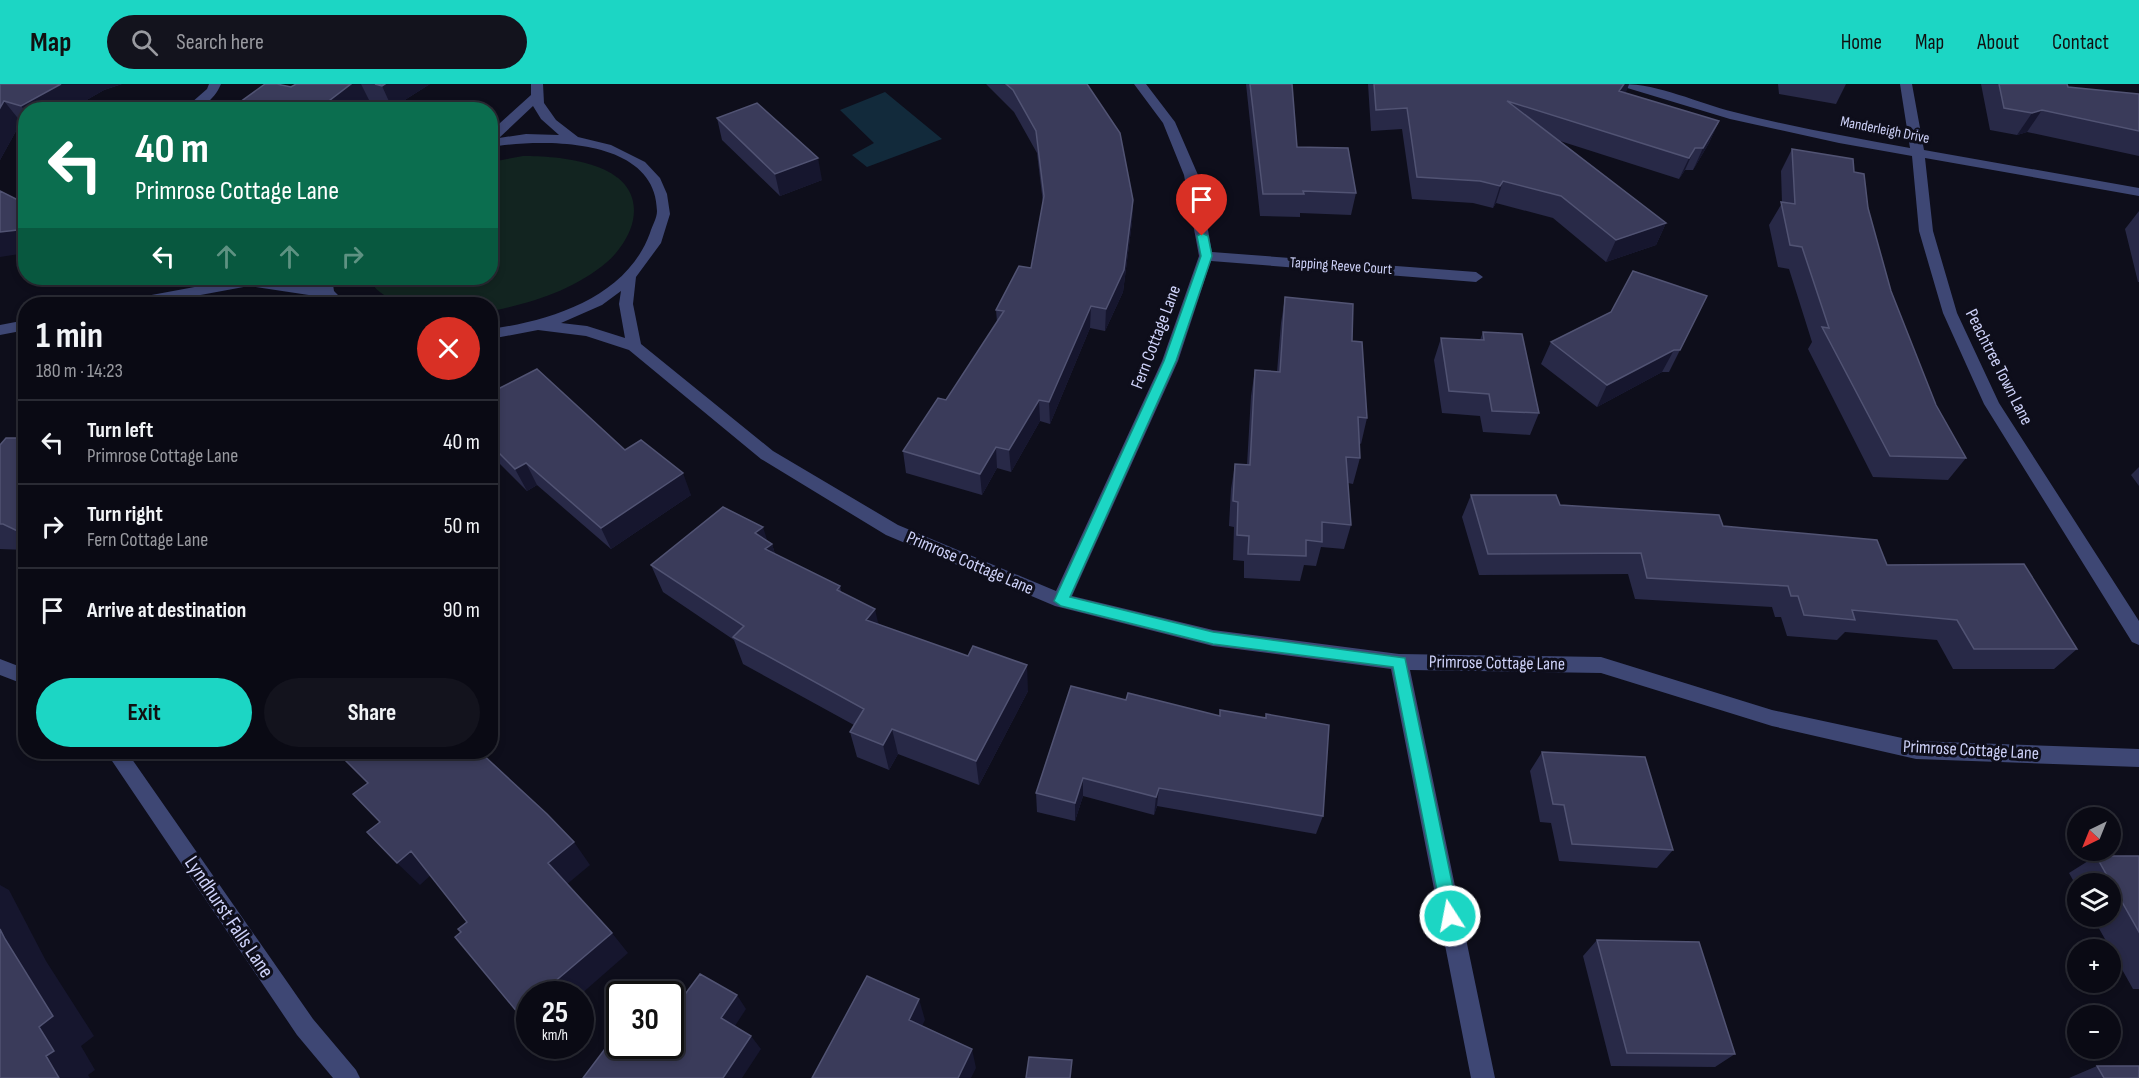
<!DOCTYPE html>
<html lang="en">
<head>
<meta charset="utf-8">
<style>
	:root { --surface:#0a0a14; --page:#13131d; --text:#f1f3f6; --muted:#999aa0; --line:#2a2b34; --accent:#1cd6c4 }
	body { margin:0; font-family:"Sofia Sans Condensed",sans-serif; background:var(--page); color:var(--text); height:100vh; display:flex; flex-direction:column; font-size:22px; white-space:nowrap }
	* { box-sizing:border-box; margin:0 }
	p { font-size:20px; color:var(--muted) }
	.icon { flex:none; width:33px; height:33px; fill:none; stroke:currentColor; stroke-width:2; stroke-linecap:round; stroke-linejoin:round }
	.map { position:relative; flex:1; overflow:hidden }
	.panel { position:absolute; left:18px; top:213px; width:480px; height:462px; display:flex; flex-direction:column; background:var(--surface); border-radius:24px; box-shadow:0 3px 9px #0003,0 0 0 2px var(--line) }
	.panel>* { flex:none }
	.hud { position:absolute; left:18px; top:18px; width:480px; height:183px; border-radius:24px; box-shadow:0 3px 9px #0003,0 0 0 2px var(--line); background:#0b6e4f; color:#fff; overflow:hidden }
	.needle { width:39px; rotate:223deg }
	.tools { position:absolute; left:2067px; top:723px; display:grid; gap:12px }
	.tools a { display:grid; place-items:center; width:54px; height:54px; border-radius:50%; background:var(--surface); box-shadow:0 3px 9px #0003,0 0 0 2px var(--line); font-size:30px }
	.speed { position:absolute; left:516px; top:897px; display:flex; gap:12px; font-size:30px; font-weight:700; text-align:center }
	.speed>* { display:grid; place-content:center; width:78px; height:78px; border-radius:50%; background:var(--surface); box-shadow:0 3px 9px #0003,0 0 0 2px var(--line); line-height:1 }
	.speed small { font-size:15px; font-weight:400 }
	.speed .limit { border:3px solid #111; border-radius:9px; background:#fff; color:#111 }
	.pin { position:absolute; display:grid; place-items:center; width:51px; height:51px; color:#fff; margin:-62px -26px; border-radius:50% 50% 50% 0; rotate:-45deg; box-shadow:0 0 6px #0007 }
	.pin .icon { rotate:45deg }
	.me { position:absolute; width:66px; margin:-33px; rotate:349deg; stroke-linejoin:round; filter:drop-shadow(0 0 4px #0008) }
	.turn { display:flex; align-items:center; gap:21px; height:126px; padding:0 18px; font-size:27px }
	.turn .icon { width:78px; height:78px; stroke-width:2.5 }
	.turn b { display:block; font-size:42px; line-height:51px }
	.lanes { display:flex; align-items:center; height:57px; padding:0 18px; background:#0003; justify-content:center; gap:30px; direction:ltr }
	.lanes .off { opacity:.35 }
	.round { display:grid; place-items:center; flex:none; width:63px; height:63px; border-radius:32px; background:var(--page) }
	.overview { display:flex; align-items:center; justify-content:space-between; height:102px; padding:0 18px }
	h1 { font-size:36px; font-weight:700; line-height:45px }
	.cta { display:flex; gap:12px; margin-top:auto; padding:12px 18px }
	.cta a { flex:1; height:69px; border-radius:36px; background:var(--accent); color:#111; font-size:24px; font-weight:700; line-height:69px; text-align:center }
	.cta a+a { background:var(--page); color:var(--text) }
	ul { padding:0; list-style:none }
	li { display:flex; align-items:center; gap:18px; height:84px; padding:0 18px; border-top:2px solid var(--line) }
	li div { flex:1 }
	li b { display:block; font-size:22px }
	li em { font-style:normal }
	header { display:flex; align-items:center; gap:36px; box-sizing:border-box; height:84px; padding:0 30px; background:var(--accent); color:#111 }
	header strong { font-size:28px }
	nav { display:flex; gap:33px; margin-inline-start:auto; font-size:21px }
	.search { width:420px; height:54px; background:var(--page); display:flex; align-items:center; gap:15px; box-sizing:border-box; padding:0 21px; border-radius:33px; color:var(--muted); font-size:22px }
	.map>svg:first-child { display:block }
	.green { fill:#122420 }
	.water { fill:#122a3b }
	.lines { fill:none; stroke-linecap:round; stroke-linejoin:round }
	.minor { fill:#3e4774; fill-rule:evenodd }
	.wall { fill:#282947 }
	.shaded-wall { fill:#16162e }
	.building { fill:#3a3b5a; stroke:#515373; stroke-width:1.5 }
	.route { fill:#1cd6c4; stroke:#128b7f; stroke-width:1.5 }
	.labels { text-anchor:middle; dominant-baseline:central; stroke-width:6; stroke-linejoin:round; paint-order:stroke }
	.far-street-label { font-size:15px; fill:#ced2f9; stroke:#0e0e1b }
	.street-label { font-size:18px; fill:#ced2f9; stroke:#0e0e1b }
	.near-street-label { font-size:21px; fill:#ced2f9; stroke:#0e0e1b }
</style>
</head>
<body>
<header>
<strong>Map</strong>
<div class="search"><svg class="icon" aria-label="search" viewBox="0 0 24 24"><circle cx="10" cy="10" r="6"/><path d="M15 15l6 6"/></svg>Search here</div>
<nav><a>Home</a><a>Map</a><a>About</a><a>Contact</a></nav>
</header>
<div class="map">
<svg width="2139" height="994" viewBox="0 0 2139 994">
	<rect width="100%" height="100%" fill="#0e0e1b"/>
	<path class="green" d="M523 72C560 72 644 78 633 136 630 151 619 168 607 178 574 206 532 219 491 227L490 220C457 220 384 231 369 194H490L491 78Z"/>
	<path class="water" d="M885 8 942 55 867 83 852 71 874 59 840 26Z"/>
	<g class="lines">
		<path class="minor" d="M209 0H221C214 17 200 26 183 26L207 5Z
			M531 0H543L544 19 556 36 578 53 611 61 645 78 660 94 667 110 670 130 661 159 636 193 633 220 641 260 773 367 898 441 1056 507 1162 277 1199 172 1184 91 1163 39 1134 0H1146L1175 38 1198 91 1212 168 1476 188 1483 193 1476 198 1211 177 1178 277 1072 512 1213 546 1399 570 1601 573 1772 626 1916 657 2139 665V683L1916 675 1772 642 1601 589 1410 586 1495 994H1471L1391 585 1213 562 1055 522 886 451 761 375 629 266 586 252 538 246 490 255V245C551 237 627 213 650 149 652 142 657 134 657 127 656 52 541 55 490 63V48L531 11ZM533 22 541 35 559 51 526 50 499 54ZM621 207 619 220 625 254 587 242 561 239 602 221Z
			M1622 0C1660 0 1697 19 1734 28 1792 43 1851 53 1910 64L1900 0H1912L1924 66 2139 104V112L1925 74 1933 147 1957 229 1999 319 2139 537V561L2132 558 1984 320 1943 229 1919 147 1912 72 1839 59 1730 35 1624 3Z
			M243 194 294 197 319 203 318 194H332L334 207 347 220H331L322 213 249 202 152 220H123L130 215Z
			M26 236V246L0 251V241Z
			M0 575 26 585V601L0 591Z
			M106 668H127L313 935 356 986 360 994H333L297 951Z"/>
	</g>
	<path class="wall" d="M0 0H122L104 6 69 26H26V40L21 38 0 76Z
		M296 0H430L392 24 369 16 291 3Z
		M986 0H1087L1133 116 1132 138 1123 208 1105 247 1090 244 1050 340 1040 337 1011 388 997 384 982 411 906 389 903 367 946 316 997 238 996 226 1031 184 1043 119 1037 69 1014 28Z
		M1246 0H1292L1297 63 1356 109 1351 131 1300 129V133L1260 132Z
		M1368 0H1629L1625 9 1719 37 1709 59 1693 86H1685L1679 95 1560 57 1666 139 1656 161 1606 178 1553 134 1496 119 1493 124 1473 119 1412 115 1402 45 1371 47Z
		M1778 0H1846L1836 20 1779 10Z
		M1981 0H2067L2068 3 2139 10V72L2027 48 2017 51 1990 46Z
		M717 34 822 96 780 112 722 56Z
		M1792 65 1854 88 1868 124 1891 207 1936 321 1966 374 1948 396 1873 393 1808 265 1812 258 1789 185 1778 183 1769 141 1782 119 1781 87Z
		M2139 127V198H2138L2125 145Z
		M1285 213 1352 257 1367 334 1361 360 1359 359 1360 374 1353 400 1348 399 1351 441 1344 465 1321 463 1316 482 1304 481 1300 497 1244 494V477L1233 476 1234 443 1229 442 1231 405 1235 380 1247 381 1251 312 1255 286 1277 288 1281 239Z
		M1611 228 1680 266 1669 288H1662L1597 323 1541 280 1551 258Z
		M1483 248 1539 329 1530 351 1483 348 1480 332 1442 329 1434 276 1441 254 1480 256Z
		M490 309 625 366 691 411 611 465 537 401 527 407 490 370Z
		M26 354V466L0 465V361Z
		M2139 383V402L2131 391Z
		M1471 411 1560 421 1723 442 1887 481 2077 565 2054 585H1953L1937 556 1845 548 1837 556 1787 552 1781 533H1775L1772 523 1635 515 1628 490 1479 491 1462 433Z
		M768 457 772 460 775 470 840 502 841 508 879 540 1028 607 979 701 898 670 889 686 857 673 850 648 854 641 743 580 734 556 663 508 651 481Z
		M1071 602 1323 732 1316 750 1157 722 1154 731 1083 712 1075 737 1037 728 1036 709Z
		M1542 668 1673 766 1657 784 1559 777 1551 739 1540 738 1530 687Z
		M2096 772H2139V905H2133L2092 832H2110V800H2078V805L2069 789Z
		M1597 856 1735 970 1715 983 1611 982 1583 872Z
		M2097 982 2139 994H2069Z"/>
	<path class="shaded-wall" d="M61 0H122L104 6 69 26H26V28L21 22Z
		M351 0H361L369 16 357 26H317Z
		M386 0H430L392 24 382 2Z
		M1624 0H1629L1627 6 1611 29 1619 7Z
		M4 17 21 38 0 76V24Z
		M2042 26 2027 48 2017 51 2032 29Z
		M1719 37 1709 59 1693 86 1703 64Z
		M1695 64 1685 86 1679 95 1689 74Z
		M818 74 822 96 780 112 775 90Z
		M1503 97 1496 119 1493 124 1500 102Z
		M1133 116 1132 138 1123 208 1105 247 1106 225Z
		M1666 139 1656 161 1606 178 1616 156Z
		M26 145V169L0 173V148Z
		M1091 222 1090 244 1050 340 1049 318Z
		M1674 266 1662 288 1597 323 1607 301Z
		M1039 316 1040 337 1011 388 1009 366Z
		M996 363 997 384 982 411 980 390Z
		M526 379 537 401 527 407 515 385Z
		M683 389 691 411 611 465 601 444Z
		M763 443 769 462 772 460 780 487 755 449Z
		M875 525 881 552 866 536Z
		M1027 581 1028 607 979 701 976 677Z
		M892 645 898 670 889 686 883 661Z
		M1083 694V712L1075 737V719Z
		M1159 704 1157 722 1154 731 1156 713Z
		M574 758 590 781 566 801 548 779Z
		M411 767 433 789 420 801 397 779Z
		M0 801 9 806 46 877 94 952 81 962 95 986 88 991 90 994H59L46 972 5 855 0 845Z
		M612 849 628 869 580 911 540 910Z
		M737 911 746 925 731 948 721 934Z
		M919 915 925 936 915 956 909 936Z
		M530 920V939L518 929Z
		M751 952 761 965 742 994H723Z
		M972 965 976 984 971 994H958Z"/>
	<path class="building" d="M0 0H61L21 22 4 17 0 24Z
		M265 0H277L291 3 296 0H351L317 26H229Z
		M375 0H385L382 2Z
		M1006 0H1087L1120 49 1133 116 1124 186 1106 225 1091 222 1049 318 1039 316 1009 366 996 363 980 390 903 367 938 314 946 316 1004 227 996 226 1019 182 1031 184 1044 112 1036 47 1013 6Z
		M1250 0H1292L1297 63 1348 64 1356 109 1303 107 1304 110H1263Z
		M1374 0H1624L1619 7 1719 37 1703 64H1695L1689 74 1507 17 1666 139 1616 156 1561 112 1503 97 1500 102 1480 97 1417 93 1407 24 1376 26Z
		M1999 0H2067L2068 3 2139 10V47L2042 26 2032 29 2004 24Z
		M757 19 818 74 775 90 717 34Z
		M1792 65 1853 75 1854 88 1864 90 1868 124 1891 207 1936 321 1966 374 1890 372 1822 243 1829 244 1802 163 1790 161 1781 118 1795 120Z
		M0 107 26 120V145L0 148Z
		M26 146V155H22Z
		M1633 187 1707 212 1680 266H1674L1607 301 1551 258 1611 228Z
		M1285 213 1353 220 1352 257 1362 258 1367 334 1358 333 1360 374 1346 373 1351 441 1322 438V458L1306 456V472L1248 470 1249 452 1237 451 1238 418 1233 417 1235 380 1250 381 1255 286 1280 288Z
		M1483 248 1522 250 1539 329 1492 327 1489 310 1449 307 1441 254 1484 256Z
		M537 285 625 366 641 356 683 389 601 444 526 379 515 385 490 360V309Z
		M6 354H26V451L3 440H0V361Z
		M1471 411H1556L1560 421 1719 431 1723 442 1877 456 1887 481 2024 480 2077 565H1974L1957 536 1852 526 1855 536 1804 531 1798 512H1791L1788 502 1647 494 1641 469 1488 470Z
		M723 423 763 443 755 449 772 460 765 465 840 502 837 506 875 525 866 536 968 572 973 562 1027 581 976 677 892 645 883 661 850 648 864 625 733 553 744 542 651 481Z
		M1071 602 1126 616 1128 609 1220 632V626L1266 634V630L1329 641 1323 732 1159 704 1156 713 1083 694 1075 719 1036 709Z
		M337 668H480L547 730 574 758 548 779 612 849 540 910H530V920L518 929 455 853 461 848 458 845 467 838 411 767 397 779 367 748 380 738 353 710 368 699Z
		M1542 668 1645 673 1673 766 1572 760 1564 721 1553 720Z
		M2096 772H2139V848Z
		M0 845 5 855 53 932 39 943 54 967 46 972 59 994H0Z
		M1597 856 1699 858 1735 970 1627 969Z
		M700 890 737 911 721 934 751 952 723 994H583L620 945V962H670V910H645L656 896 683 913Z
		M867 892 919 915 909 936 972 965 958 994H812Z
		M1029 973 1072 976 1070 994H1026Z
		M2097 982H2139V994H2104Z"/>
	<path class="route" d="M1202 149 1208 152 1212 172 1176 277 1070 513 1213 548 1405 574 1459 832 1456 838 1450 840 1444 838 1442 832 1393 583 1213 560 1061 522 1054 517 1164 277 1201 172 1197 152Z"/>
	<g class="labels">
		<g class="far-street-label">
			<text transform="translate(1885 46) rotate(11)">Manderleigh Drive</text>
			<text transform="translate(1341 182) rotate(4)">Tapping Reeve Court</text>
		</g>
		<g class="street-label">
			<text transform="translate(1156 253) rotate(-69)">Fern Cottage Lane</text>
			<text transform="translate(1999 283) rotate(63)">Peachtree Town Lane</text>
			<text transform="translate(970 479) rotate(23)">Primrose Cottage Lane</text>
			<text transform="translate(1497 579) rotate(1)">Primrose Cottage Lane</text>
			<text transform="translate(1971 666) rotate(3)">Primrose Cottage Lane</text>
		</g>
		<g class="near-street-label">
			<text transform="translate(229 833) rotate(56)">Lyndhurst Falls Lane</text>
		</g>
	</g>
</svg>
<div class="tools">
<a><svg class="needle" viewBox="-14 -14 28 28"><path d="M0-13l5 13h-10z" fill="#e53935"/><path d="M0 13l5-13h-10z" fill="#999aa0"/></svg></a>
<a><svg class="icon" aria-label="layers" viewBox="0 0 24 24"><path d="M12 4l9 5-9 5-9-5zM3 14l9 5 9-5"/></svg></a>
<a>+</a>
<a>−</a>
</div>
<div class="speed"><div>25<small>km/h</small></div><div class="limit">30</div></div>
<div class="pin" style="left:1202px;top:152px;background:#d93025"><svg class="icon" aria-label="arrive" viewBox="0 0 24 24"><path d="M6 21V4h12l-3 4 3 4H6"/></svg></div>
<svg class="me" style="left:1450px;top:832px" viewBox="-20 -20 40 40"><circle r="17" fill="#1cd6c4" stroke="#fff" stroke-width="3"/><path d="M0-11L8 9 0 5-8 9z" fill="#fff"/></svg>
<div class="hud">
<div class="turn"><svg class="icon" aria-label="left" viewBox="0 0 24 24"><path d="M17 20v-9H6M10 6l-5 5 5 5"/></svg><div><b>40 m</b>Primrose Cottage Lane</div></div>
<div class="lanes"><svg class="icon" aria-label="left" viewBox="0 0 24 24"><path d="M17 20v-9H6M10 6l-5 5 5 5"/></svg><svg class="icon off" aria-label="ahead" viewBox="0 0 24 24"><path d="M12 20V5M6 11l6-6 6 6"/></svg><svg class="icon off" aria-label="ahead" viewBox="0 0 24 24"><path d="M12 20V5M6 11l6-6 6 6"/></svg><svg class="icon off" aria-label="right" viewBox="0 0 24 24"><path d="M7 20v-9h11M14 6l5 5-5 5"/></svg></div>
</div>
<section class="panel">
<div class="overview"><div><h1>1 min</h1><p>180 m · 14:23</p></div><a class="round" style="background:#d93025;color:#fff"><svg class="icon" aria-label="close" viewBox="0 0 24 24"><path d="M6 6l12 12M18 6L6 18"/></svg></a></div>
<ul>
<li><svg class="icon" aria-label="left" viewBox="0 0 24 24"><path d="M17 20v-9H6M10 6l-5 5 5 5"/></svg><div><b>Turn left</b><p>Primrose Cottage Lane</p></div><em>40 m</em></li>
<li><svg class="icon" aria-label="right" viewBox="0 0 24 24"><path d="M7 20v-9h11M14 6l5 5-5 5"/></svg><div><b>Turn right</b><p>Fern Cottage Lane</p></div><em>50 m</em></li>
<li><svg class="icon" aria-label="arrive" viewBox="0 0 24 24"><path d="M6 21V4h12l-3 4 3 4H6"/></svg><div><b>Arrive at destination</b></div><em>90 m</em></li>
</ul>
<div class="cta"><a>Exit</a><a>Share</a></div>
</section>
</div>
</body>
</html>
